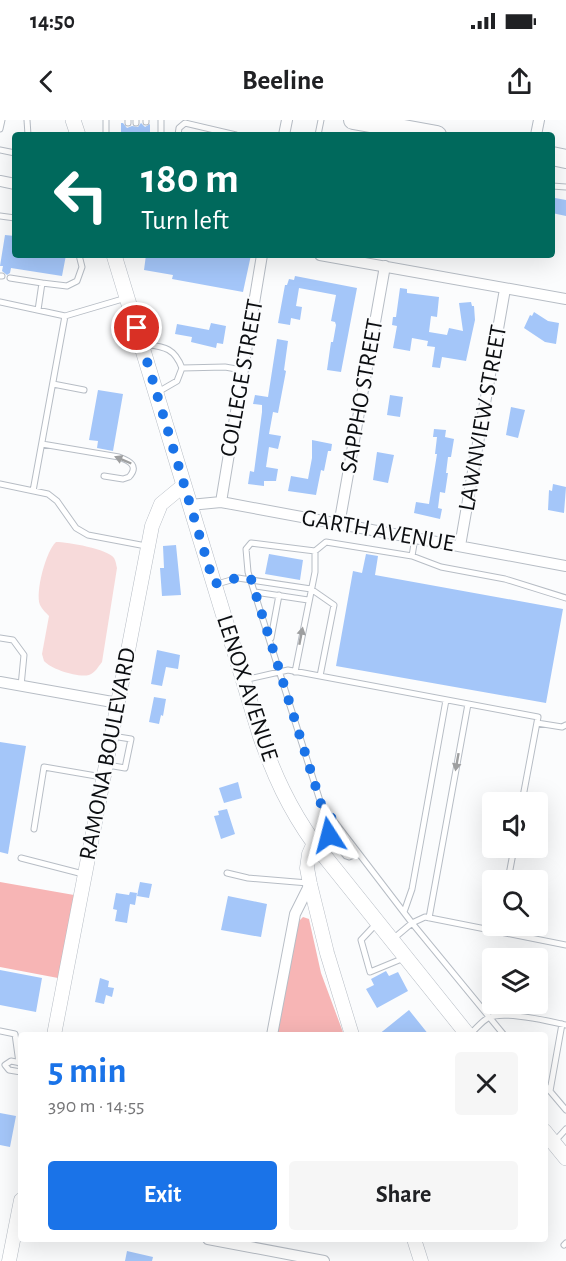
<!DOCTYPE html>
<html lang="en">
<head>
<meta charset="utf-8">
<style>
	:root { --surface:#fff; --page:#f6f6f6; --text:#202124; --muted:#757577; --accent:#1a73e8 }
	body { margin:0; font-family:"Alegreya Sans",sans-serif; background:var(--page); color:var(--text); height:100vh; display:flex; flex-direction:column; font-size:22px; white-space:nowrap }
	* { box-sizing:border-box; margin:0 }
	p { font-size:20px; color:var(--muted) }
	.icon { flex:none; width:33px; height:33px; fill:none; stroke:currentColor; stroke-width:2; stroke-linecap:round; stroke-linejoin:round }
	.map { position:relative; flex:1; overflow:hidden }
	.drawer { position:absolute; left:18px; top:912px; width:530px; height:210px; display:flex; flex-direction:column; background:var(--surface); border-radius:6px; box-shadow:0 6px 24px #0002 }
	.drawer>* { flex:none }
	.guide { position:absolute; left:12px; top:12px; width:543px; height:126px; border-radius:6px; box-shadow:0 6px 24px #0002; background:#00695c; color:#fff; overflow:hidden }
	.controls { position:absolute; left:482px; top:672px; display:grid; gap:12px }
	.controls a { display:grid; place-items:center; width:66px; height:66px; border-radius:6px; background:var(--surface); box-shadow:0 6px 24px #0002; font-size:30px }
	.pin { position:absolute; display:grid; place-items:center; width:51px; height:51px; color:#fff; margin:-26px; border:3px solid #fff; border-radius:50%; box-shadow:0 2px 6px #0007 }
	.me { position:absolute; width:66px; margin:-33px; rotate:351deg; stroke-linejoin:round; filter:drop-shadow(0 0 4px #0008) }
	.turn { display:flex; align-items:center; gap:21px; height:126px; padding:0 30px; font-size:27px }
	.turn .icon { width:78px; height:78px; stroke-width:2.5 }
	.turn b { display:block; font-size:42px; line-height:51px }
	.round { display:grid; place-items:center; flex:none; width:63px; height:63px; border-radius:6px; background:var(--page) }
	.headline { display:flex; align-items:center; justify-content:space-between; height:102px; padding:0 30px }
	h1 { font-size:36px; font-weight:700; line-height:45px; color:var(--accent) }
	.primary-button { display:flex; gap:12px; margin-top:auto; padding:12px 30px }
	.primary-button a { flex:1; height:69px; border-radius:6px; background:var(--accent); color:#fff; font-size:24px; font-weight:700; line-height:69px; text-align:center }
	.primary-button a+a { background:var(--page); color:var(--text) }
	.status { display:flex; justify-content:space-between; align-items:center; height:42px; padding:0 30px; background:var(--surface); direction:ltr }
	.status svg { height:16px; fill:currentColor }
	header { display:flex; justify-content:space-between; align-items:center; height:78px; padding:0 30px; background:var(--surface); font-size:27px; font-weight:700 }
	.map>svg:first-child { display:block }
	.green { fill:#f7b5b5 }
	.water { fill:#f7dada }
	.building { fill:#a4c6f9 }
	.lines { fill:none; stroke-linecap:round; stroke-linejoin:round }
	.service-casing { stroke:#b7bdc5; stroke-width:7 }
	.minor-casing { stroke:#b7bdc5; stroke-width:12 }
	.tertiary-casing { stroke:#b7bdc5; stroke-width:15 }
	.secondary-casing { stroke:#b7bdc5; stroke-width:16 }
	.primary-casing { stroke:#b7bdc5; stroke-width:20 }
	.service { stroke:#fff; stroke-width:5 }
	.minor { stroke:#fff; stroke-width:10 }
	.tertiary { stroke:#fff; stroke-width:14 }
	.secondary { stroke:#fff; stroke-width:15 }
	.primary { stroke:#fff; stroke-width:18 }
	.oneway { fill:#9e9fa0 }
	.route { stroke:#1a73e8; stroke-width:10; stroke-dasharray:0 18 }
	.labels { text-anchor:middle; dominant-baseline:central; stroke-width:4.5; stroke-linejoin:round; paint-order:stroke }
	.street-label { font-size:24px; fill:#0c0e11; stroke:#fbfcfd }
</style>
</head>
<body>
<div class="status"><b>14:50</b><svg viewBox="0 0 49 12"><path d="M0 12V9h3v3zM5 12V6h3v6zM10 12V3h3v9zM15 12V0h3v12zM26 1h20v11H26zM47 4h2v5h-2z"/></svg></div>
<header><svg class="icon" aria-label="back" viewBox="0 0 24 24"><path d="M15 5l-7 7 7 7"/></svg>Beeline<svg class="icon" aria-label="share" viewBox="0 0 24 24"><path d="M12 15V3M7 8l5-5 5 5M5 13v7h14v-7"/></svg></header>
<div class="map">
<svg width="566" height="1141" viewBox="0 0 566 1141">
	<rect width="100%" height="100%" fill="#fbfcfd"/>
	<path class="green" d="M0 762 74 775 58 858 0 847Z
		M303 797 309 799 321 853 344 915H276L299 801Z"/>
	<path class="water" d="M56 422C68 422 108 429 114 438 116 441 116 445 117 448L102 542C98 547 95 553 89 555 78 558 51 549 44 541L42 534 49 496C46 493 42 489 40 485 35 472 46 431 56 422Z"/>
	<path class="building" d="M121 3H123L127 8 132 6 138 7 141 3 145 7 150 4V15H121Z
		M555 78 566 80V96L552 93Z
		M5 115 15 116V135H66L62 156 11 148 10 153 7 155 2 151 3 146H0Z
		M146 135H251L243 172 172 159 173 155 144 150Z
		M295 156 357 168 341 252 327 250 331 222H333L336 205 335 202 331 201 336 175 299 168 296 186 302 187 300 200 291 198 290 205 278 203 285 165H287L289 159 294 160Z
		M400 168 407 169V173L439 177 437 197 431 196 429 212 447 215 449 208 463 211 459 183 471 182 472 186H474L475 200 466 241 442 237 440 248 432 247 435 227 427 226 428 221 412 218 410 231 393 228 397 206 392 205 393 197H396Z
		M534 192 548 201 559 203 556 224 545 222 524 208 530 195 532 196Z
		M211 203 226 206 223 224 217 223 216 228 191 222 192 217 175 214 177 204 209 210Z
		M277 219 288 221 284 250 286 251 278 293 273 292 269 314 281 316 278 329 269 327 266 347 278 349 276 361H264V366L248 364 250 351 254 352 262 292V285L253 284 255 275 268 277Z
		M98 270 123 274 113 331 97 328 98 321 89 320Z
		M390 275 403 277 400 297 387 295Z
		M511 287 525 290 518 318 506 315Z
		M434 309 446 310 445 317 454 319 451 337H448L446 353H448L445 373 440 372 438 388 442 389 440 399 414 393 416 382 429 384 437 334H435L437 317H433Z
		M312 320 332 324 331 331H328L324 351 321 350 316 375 288 371 291 356 308 359 312 338Z
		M377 332 394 335 388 363 373 360Z
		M553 364 566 367 564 393 548 390 549 370 552 371Z
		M176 425 181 475 162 476 160 448H164L163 426Z
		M269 434 303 440 300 460 265 454Z
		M366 434 378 436 375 455 563 489 546 583 336 546 353 451 362 453Z
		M157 530 180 535 178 549 166 547 162 566 151 564Z
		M154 577 166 579 163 596 161 595 159 604 149 602Z
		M0 622 26 626 8 734 0 732Z
		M238 662 242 678 224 683 219 668Z
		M227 689 235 714 221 719 214 696 219 695 218 691Z
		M140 762 152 764 149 778 137 776Z
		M130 772 137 773 135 785 130 784 127 803 115 801 117 790 113 789 116 773 129 775Z
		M228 776 267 784 261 817 221 810Z
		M0 850 42 858 36 892 0 885Z
		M386 851 389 856 398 852 408 871 377 888 366 869 374 865 371 859Z
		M100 858 109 861 108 867 114 868 112 877 106 875 104 884 95 882Z
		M409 890 429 915H378Z
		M0 993 16 996 10 1027 0 1025Z
		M127 1131 153 1137 152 1141H125Z"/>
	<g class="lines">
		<defs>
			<path id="service" d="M27 0 28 15
				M106 0V15
				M146 0V2
				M128 3V0
				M136 3V0
				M0 9 2 0
				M161 15V0
				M178 15 179 8 185 3 236 15
				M318 15 321 0
				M0 30 15 33
				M552 66 566 67
				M0 96 15 98
				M0 156H2
				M10 158 42 163
				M0 182 65 196 126 178
				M38 190 42 163 67 166 77 161 82 147 79 135
				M143 224C164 227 174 227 182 248L225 247 242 250
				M53 264 84 270
				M158 272 177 261 182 248
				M42 324 119 337C130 341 139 346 129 357L123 359 104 356
				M0 364 48 374 57 381 76 408 88 415 146 426
				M33 371 65 196
				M412 436 415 418
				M217 464 238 458 311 469 334 485 320 556
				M255 472 308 480
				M0 518 13 520 24 535 21 566
				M271 518 279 475
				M295 552 315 452V431
				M244 560 288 550 538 597 522 682
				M537 603 562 607 566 605
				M108 645 125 648 131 619 112 616
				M333 700 329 715 346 736 349 737 358 733
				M34 709 44 647 102 657
				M21 738 83 754
				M227 753 248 758 308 763
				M508 760 514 728
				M404 792 412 769 446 580
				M429 798 468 584
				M377 803 361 820 370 852 404 838
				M393 819 412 803 425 797 566 825
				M0 911 15 914 19 943
				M470 914C476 909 482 901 488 898 503 890 549 901 566 905
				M504 915 412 803 321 684 248 452 246 429 251 423 315 431 326 422 412 436 441 447 505 459 566 478
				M21 943 11 941 5 945 9 950 21 952
				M544 964 566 990
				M550 971 562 904
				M555 1021 566 1009
				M564 1125 566 1123"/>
			<path id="minor" d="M284 15 287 0
				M536 15 539 0
				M0 61 15 64
				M320 135 566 179
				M221 382 262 135
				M190 385 221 382 566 446
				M339 405 385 146
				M460 426 505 169
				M0 562 118 583
				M272 915 295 794 310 764
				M208 1119 324 1141"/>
			<path id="tertiary" d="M314 723 309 734 307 748 310 764 327 833 352 915
				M54 915 152 406 161 384 184 365
				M414 1119 421 1141
				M9 1141 21 1080"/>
			<path id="secondary" d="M73 0 78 15
				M114 135 260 615C274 655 289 688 314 723L468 915
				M544 1011 566 1038"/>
			<path id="primary" d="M353 0 437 15
				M552 36 566 39"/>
		</defs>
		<use href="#service" class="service-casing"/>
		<use href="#minor" class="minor-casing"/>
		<use href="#tertiary" class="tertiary-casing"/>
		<use href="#secondary" class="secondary-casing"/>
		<use href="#primary" class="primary-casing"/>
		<use href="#service" class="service"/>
		<use href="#minor" class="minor"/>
		<use href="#tertiary" class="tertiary"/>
		<use href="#secondary" class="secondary"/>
		<use href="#primary" class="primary"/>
	</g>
	<defs><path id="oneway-solid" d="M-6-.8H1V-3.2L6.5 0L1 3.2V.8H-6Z" transform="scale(1.5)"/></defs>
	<g class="oneway">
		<use href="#oneway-solid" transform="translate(123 340) rotate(-157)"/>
		<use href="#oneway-solid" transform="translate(301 516) rotate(-79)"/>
		<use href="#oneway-solid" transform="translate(457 642) rotate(100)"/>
	</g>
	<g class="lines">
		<path class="route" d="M137 208 214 464 237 458 251 459 321 684 333 700 329 715"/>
	</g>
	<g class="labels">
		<g class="street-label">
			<text transform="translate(242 258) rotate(-80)">COLLEGE STREET</text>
			<text transform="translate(362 276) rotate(-80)">SAPPHO STREET</text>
			<text transform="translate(483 298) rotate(-80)">LAWNVIEW STREET</text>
			<text transform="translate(378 411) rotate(10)">GARTH AVENUE</text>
			<text transform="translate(247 568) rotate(72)">LENOX AVENUE</text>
			<text transform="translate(108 634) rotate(-79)">RAMONA BOULEVARD</text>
		</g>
	</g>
</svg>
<div class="controls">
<a><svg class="icon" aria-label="sound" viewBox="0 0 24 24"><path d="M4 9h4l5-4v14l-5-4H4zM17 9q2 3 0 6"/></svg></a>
<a><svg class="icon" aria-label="search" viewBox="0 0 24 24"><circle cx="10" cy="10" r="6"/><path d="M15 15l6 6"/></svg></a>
<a><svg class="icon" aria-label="layers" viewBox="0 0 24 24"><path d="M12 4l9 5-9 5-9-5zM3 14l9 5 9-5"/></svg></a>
</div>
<div class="pin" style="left:137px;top:208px;background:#d93025"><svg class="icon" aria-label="arrive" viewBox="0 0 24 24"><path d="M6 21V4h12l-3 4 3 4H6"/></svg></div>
<svg class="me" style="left:329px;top:715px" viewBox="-20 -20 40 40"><path d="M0-17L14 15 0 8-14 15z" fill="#1a73e8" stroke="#fff" stroke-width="4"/></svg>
<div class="guide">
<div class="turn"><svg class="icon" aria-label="left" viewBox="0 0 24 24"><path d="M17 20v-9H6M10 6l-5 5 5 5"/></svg><div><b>180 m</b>Turn left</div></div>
</div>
<section class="drawer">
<div class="headline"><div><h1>5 min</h1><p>390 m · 14:55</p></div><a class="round"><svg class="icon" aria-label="close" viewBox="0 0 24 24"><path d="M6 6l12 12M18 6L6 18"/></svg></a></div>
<div class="primary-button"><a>Exit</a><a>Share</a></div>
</section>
</div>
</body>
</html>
